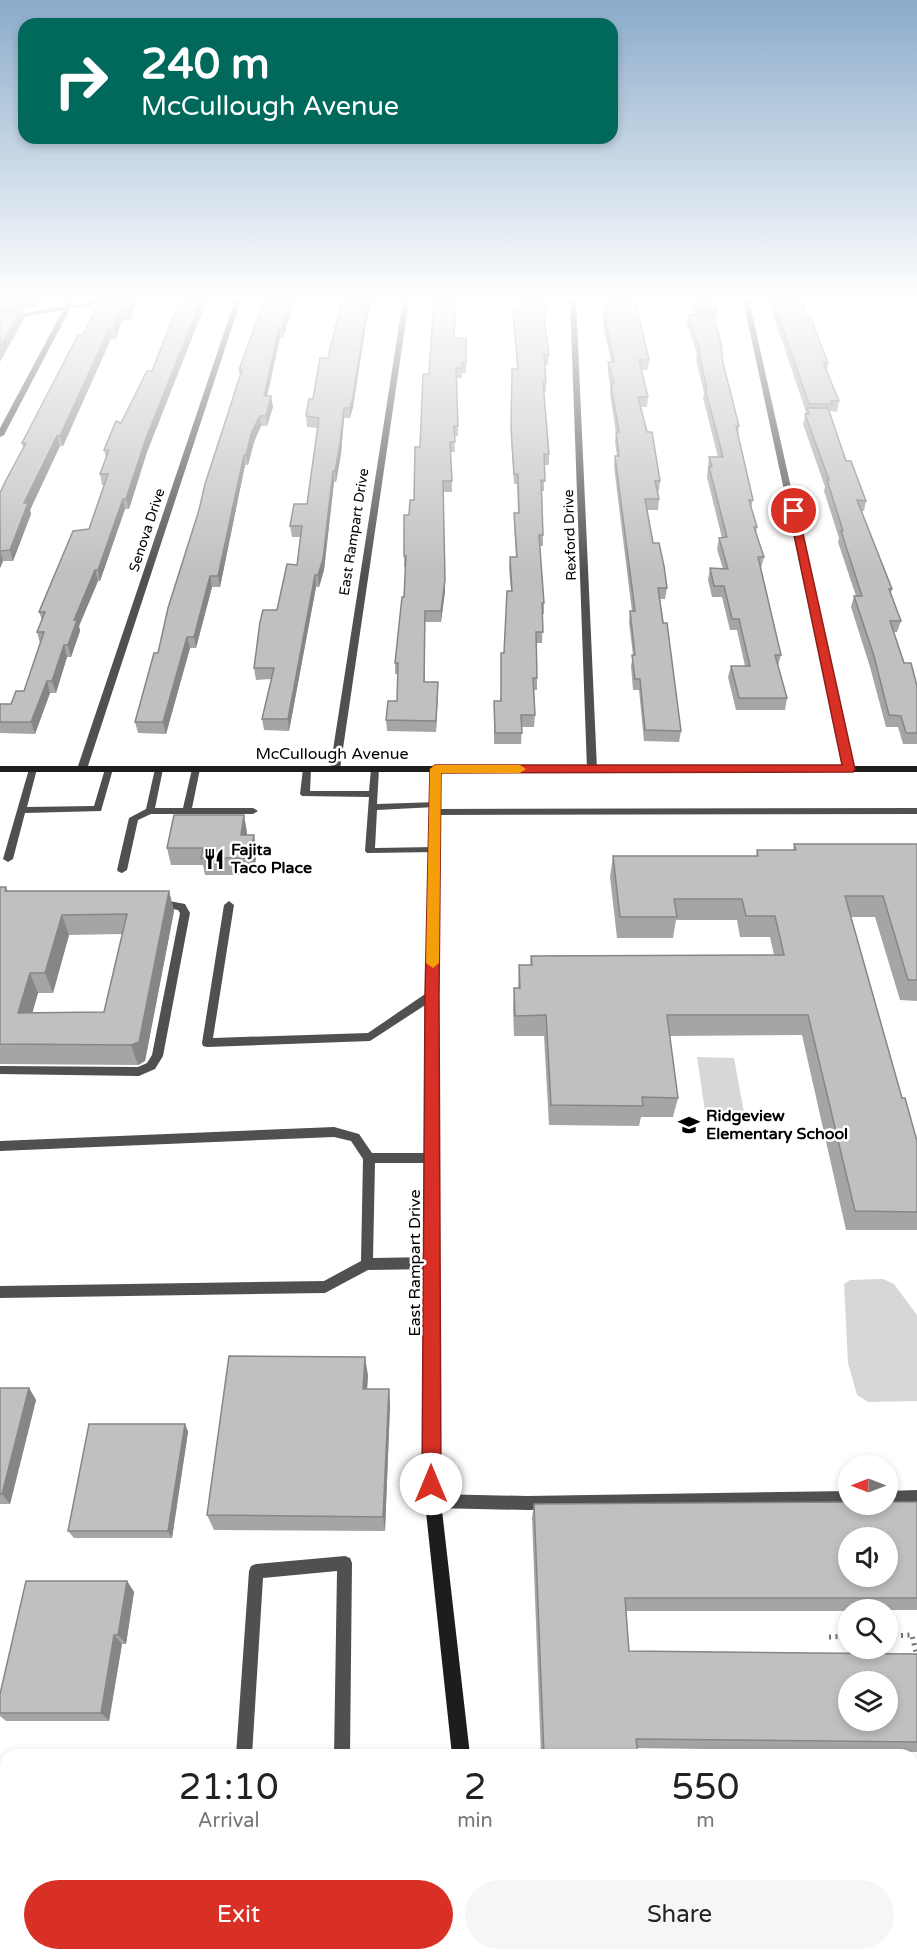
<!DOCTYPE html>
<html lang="en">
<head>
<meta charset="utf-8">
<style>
	:root { --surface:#fff; --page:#f6f6f6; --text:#222; --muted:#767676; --accent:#d93025 }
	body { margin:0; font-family:"Varela Round",sans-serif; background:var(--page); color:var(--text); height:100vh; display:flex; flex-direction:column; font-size:22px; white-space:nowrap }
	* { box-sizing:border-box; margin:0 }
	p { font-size:20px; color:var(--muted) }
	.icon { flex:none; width:33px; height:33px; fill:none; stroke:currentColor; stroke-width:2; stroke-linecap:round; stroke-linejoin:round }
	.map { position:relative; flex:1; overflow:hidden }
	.sheet { position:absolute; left:0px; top:1749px; width:918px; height:212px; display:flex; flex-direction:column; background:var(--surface); border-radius:18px 18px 0 0; box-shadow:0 3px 9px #0003 }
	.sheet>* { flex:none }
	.banner { position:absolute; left:18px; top:18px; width:600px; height:126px; border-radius:18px; box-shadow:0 3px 9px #0003; background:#00695c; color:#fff; overflow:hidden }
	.needle { width:39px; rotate:270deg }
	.tools { position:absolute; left:838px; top:1455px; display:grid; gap:12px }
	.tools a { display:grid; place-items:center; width:60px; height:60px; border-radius:50%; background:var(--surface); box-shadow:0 3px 9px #0003; font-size:30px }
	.pin { position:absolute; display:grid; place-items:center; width:51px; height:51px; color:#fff; margin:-26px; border:3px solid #fff; border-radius:50%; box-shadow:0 2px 6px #0007 }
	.me { position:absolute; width:66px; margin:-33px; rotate:0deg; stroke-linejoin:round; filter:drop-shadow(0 0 4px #0008) }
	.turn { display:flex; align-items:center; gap:21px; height:126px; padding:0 24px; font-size:27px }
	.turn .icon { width:78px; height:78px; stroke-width:2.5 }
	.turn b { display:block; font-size:42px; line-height:51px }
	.eta { display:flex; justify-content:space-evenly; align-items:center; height:102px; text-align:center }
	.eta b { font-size:36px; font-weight:600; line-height:42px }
	.action { display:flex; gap:12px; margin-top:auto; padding:12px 24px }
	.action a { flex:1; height:69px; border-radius:36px; background:var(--accent); color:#fff; font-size:24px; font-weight:600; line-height:69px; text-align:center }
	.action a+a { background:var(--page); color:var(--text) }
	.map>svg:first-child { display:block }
	.green { fill:#d7d7d7 }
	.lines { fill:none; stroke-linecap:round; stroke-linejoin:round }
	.path { stroke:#727272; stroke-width:5; stroke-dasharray:2 4.5; stroke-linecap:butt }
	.lane { fill:#505050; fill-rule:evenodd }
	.street { fill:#505050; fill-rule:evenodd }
	.secondary { fill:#1d1d1d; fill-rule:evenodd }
	.wall { fill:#a5a5a5; fill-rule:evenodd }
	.shaded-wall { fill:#868686 }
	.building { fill:#c0c0c0; stroke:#868686; stroke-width:1.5; fill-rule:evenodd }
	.route { fill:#d93025; stroke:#8d1f18; stroke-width:1.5 }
	.slow { fill:#f59e0b }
	.labels { text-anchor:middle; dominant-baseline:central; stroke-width:5; stroke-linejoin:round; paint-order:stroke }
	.far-street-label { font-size:14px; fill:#000; stroke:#fff }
	.street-label { font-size:16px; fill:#000; stroke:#fff }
	.poi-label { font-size:16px; font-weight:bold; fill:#000; stroke:#fff; text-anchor:start }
</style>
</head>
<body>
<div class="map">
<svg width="917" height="1960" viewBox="0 0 917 1960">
	<rect width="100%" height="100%" fill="#fff"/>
	<path class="green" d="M697 1057 734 1058 745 1118H706Z
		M883 1279 894 1284 917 1315V1401L868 1402 857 1395 848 1363 844 1284 850 1280Z"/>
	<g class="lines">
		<path class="path" d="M888 1636 912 1635 917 1657
			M829 1637 849 1636
			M912 1777H917
			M912 1915H917"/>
		<path class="lane" d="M33 766 37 769 27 807 94 806 105 769 109 766 113 769 101 811 25 813 13 859 8 862 3 859 29 769Z
			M159 766 163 769 155 808H183L192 769 196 766 200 769 192 808H253L258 811 253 814H151L138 820 127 870 122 873 119 872 117 870 129 818 146 809 155 769Z
			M307 766 311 769 310 791H369L371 769 375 766 379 769 377 804 438 802 440 804 435 807 377 810 375 848 435 847 440 850 438 852 367 853 365 851 369 797 302 796 300 794 303 769Z
			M917 808V814L435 815 430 812 435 809Z
			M159 899 185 904 190 913 163 1056 155 1069 139 1076 0 1074V1066L138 1067 147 1063 152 1055 180 913 178 910 155 906 154 903 155 900Z
			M229 901 234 905 213 1038 368 1033 428 992H436L437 995 436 998 370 1041 207 1047 203 1046 202 1043 224 905Z
			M334 1127 359 1134 372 1153H433L437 1154 439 1158 437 1162 433 1163H375L373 1258 433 1257 437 1259 439 1263 437 1267 433 1269 368 1270 325 1293 0 1298V1286L324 1281 361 1261 363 1159 351 1141 334 1137 0 1151V1141Z
			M917 1490V1504L888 1505 886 1504H888V1491Z
			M849 1491V1504H851L849 1505 527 1510 433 1508 428 1506 426 1501 428 1496 433 1494 527 1496Z
			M345 1556 350 1558 352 1563 350 1755H334L337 1571 263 1578 252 1755H236L249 1571 251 1566 256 1564Z
			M6 1848V1874L0 1876V1850Z
			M82 1954H104L101 1960H80Z"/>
		<path class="street" d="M69 300H75L73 305 103 300H117L70 309 4 435 0 437V428L63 310 0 321V317L66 306Z
			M235 300H241L87 769 86 771H78L77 769Z
			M403 300H409L340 769 335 772 330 769Z
			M570 300H576L597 769 592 772 587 769Z
			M743 300H749L854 769 849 772 844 769Z
			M242 1954H269L267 1960H240Z"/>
		<path class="secondary" d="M0 766H917V772H440L438 995 439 1484 470 1755H452L423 1484 426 995 430 772H0Z
			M454 1954H474V1960H454Z"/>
	</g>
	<path class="wall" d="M101 300H137L130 320H122L116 339H111L63 446H60L30 510 31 514 13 561H3L0 568V493L23 448 22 443 83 335Z
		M180 300H206L203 310 147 452 129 509H125L100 581H98L79 626 80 631 71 657H67L56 693H50L35 734 0 733V704H11L24 691 40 643 37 632 42 620 39 612 89 529 104 485H102L100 474 106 458 104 450 121 423 152 371Z
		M264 300H294V302L283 338H280L267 396H271L273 407 267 426H261L254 442 248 465H245L220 587H212L196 648H190L166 734 138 733 135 722 158 653 240 377 239 370Z
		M342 300H375V304H371L368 312 353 407 350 418H344L341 454 336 482H334L324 570 319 587H316L289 731 264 730 262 719 271 679 256 680 254 668 277 610 297 565 300 537H292L290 526 307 504 318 428 307 427 306 416 328 358Z
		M434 300H462V302H456L454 338H466V373H462V378H457L458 436H454L455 452H451L452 492H443L445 591 441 622H425V682H438L436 732 387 731 386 720 397 701 398 674H395V663L404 597 406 567H404V556L409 515 414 500 429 374Z
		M514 300H547V302H545L546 319H544L549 355 548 365H545L546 382V392H544L549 454V465H544V491H542L543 535V546H540L544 603V614H543L542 643H536L537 678V690H534L535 715 534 727H522L521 744H494V712L500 701 511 591 509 568 510 557H516L514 524V513H518L517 484H514L511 439 512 369H517L513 320V310H515Z
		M603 300H635L649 360 648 370H642L648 397 647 407H640L660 481 659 491H658L659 499 658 510H647L653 543 667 588 665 599H660L681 731 679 742 644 741 639 690H633L631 666 633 655 629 622 630 611H632L614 467 615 456H617L615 442 616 433 610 394V385L608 372V362H611L603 324 604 314H605Z
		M690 300H714L718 309 716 318H714L723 363 739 426 738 435 753 500 751 507 757 527 756 533 764 557 761 568 781 655 778 666 787 698 785 710H736L728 677 731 666H745L737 630H730L722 597H712L708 580 710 568 723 569 717 549 719 538H722L707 477 709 457H718L703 398 704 393 696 360 697 355 687 324 688 315H695Z
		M770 300H773L807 318 828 363 827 371 839 401 837 412 830 411V414L846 461 866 501 864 511H861L892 589 891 593 901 621 897 632H893L904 663 917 686V744H903L898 727H886L870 667 851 607 854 596H856L838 542 839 538 824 491 825 487 803 424 806 412 769 303Z
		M247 832V835L257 852 253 875H205L203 865H171L167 848Z
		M794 844H917V1001L900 1000 875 917H851L902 1098 917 1141V1230H846L802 1035 669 1036 678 1098 673 1117H641L639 1126 549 1125 544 1036H514L513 1009 514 988H518L519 965H530L531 956 774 955 770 937H740L737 920H676L673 938H617L610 877 613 856H756L757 850H793Z
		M0 887H6L8 891H169L174 911 145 1061 138 1065 0 1064ZM122 934 104 1012 32 1013 38 993H53L69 935Z
		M368 1375 367 1389H389L390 1406 385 1531 214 1530 207 1515Z
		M0 1388H29L36 1400 10 1504H0Z
		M185 1424 188 1432 172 1538H74L68 1531Z
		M917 1502V1610H849V1611H626L629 1651 917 1654V1752L637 1748 638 1755H541L532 1518 534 1504Z
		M127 1581 134 1592 126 1644H122L109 1721H6L0 1716V1694Z
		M549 1954H912L917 1960H549Z"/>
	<path class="shaded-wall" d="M23 300H40L36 307 22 310 24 319 0 362V305Z
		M132 300H137L130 320 128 310Z
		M201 300H206L203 310 147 452 129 509 126 499 145 441Z
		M291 300H294V302L283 338 282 328Z
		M368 300H371V304L368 312 353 407 350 418V408Z
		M120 310 122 320 116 339 114 329Z
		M279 328 280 338 265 406 264 396Z
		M109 329 111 339 63 446 60 436Z
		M271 396 273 407 267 426 266 416Z
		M344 408V418L341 454 336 482 335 471Z
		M260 416 261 426 254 442 248 465 246 455 252 431Z
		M57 436 60 446 30 510 31 514 13 561 10 550 24 503Z
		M244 455 245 465 220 587 218 576Z
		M333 471 334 482 324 570 319 587 318 575Z
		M123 499 125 509 100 581 98 570Z
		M0 550 3 561 0 568Z
		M95 570 98 581 79 626 80 631 71 657 68 645 74 620Z
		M315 575 316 587 289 731 288 719Z
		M210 576 212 587 196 648 194 637Z
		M445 580V591L441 622V611Z
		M187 637 190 648 166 734 163 722Z
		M64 645 67 657 56 693 52 681Z
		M47 681 50 693 35 734 31 722Z
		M438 682V693L436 732V721Z
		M244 815 247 832 244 852 241 835Z
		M254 835 257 852 253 875 250 858Z
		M169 891 174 911 145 1061 138 1065 131 1045Z
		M62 915 69 935 53 993 45 973Z
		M30 973 38 993 27 1032 18 1013Z
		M365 1357 368 1375 366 1406 363 1389Z
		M29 1388 36 1400 10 1504 2 1494Z
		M389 1389 390 1406 385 1531 383 1517Z
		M185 1424 188 1432 172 1538 168 1531Z
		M127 1581 134 1592 126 1644 118 1635Z
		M114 1635 122 1644 109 1721 101 1713Z"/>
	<path class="building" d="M0 300H23L0 305Z
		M101 300H132L128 310H120L114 329H109L60 436H57L24 503H28L10 550 0 551V493L5 482 26 443H22L78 335H83Z
		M180 300H201L145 441 126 499H123L98 570H95L74 620H77L68 645H64L52 681H47L31 722H0V704H11L16 691H24L44 632H37L45 612H39L73 531 89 529 108 474H100L109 450H104L116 421 121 423 147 371H152Z
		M264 300H291L282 328H279L264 396H271L266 416H260L252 431 246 455H244L218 576H210L194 637H187L163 722H135L154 653H158L168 608 199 510 205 484 242 370H239Z
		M342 300H368L353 397 350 408H344L340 444 335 471H333L323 559 318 575H315L288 719H262L274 668H254L260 622 263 610H277L287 564 297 565 302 526H290L294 504H307L319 418 306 416 309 399H313L320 358H328Z
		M434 300H456L454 338H466V363H462V368H456L458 426H454L455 442H450L452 481H443L445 580 441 611H425L424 682H438L436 721 386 720 388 701H397L398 663H395L402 597H404L406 556H404V515H409L410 500H414L415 447H420L423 374H429Z
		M515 300H545L546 310H543L549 355H544L546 382H543L549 454H544L545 481 541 480 543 535H539L544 603H542L543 632H536L537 678H533L535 715H521L522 733H495L494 701H501V653H504L507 591H512L510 557H517L514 513H519L518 474H514L511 428 512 369H518L513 310H516Z
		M605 300H635L649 360H639L648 397H638L647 432H652L660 481H655L659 499H645L653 543H659L664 566 667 588H658L663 623H667L681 731 645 730 640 679H635L632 655H635L630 611H635L615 456H619L616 432H619L611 384H614L608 362H614L604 314H608Z
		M695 300H714L718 309H698Z
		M773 300H801L807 318H811L828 363 823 362 839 401H831L832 404H809Z
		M22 309 0 347V313Z
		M713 314 721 344 723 363 739 426H736L753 500H749L757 527H754L764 557H758L781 655H775L787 698H739L731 666H750L739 619H732L724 586H714L710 568 728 569 719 538 727 537 709 467H712L709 457H723L705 388H707L698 350H700L688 315Z
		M807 408H828L846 461H851L866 501 857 500 892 589H889L901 621H890L904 663H911L917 686V733H906L901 716 889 715 874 656 854 596H862L841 531H843L827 480H829L805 414H809Z
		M174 815H244L241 835H254L250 858H201L203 848H167Z
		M794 844H917V980H908L883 896H845L902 1098H905L917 1141V1212L855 1211 808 1015H667L678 1098 642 1097 643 1106 551 1105 546 1015 515 1016 514 988H520L519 965H532L531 956 784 955 775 916H746L742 899H674L677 917H620L613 856H758L757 850H796Z
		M0 887H6L5 891H169L139 1042 131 1045 0 1044ZM127 914 104 1012 18 1013 30 973H45L62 915Z
		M229 1356 365 1357 363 1389H389L383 1517 207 1515Z
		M0 1388H29L2 1494H0Z
		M89 1424H185L168 1531H68Z
		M849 1502V1504H888V1502H917V1598H625L629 1651 917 1654V1742L636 1739 638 1755H544L534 1504ZM849 1538H888V1576H849ZM849 1682H888V1720H849Z
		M26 1581H127L118 1635H114L101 1713H0V1694Z
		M912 1947H917V1960H552V1954H912Z"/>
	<linearGradient id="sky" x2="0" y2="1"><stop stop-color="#8aabca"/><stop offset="0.52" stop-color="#fff"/><stop offset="1" stop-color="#fff" stop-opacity="0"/></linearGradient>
	<rect width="917" height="574" fill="url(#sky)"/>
	<path class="route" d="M794 508 798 511 855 769 853 772 441 773 439 995 441 1484 438 1491 431 1493 425 1491 422 1484 425 995 430 769 435 765H842L789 511Z"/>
	<path class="slow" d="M435 765H520L526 769 520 773H441L439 963 433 968 426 963 430 769Z"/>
	<defs>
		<symbol id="restaurant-bare" viewBox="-9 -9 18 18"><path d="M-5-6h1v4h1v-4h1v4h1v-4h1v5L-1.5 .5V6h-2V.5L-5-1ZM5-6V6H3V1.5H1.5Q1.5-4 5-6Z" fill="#000" stroke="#fff" stroke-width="2.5" paint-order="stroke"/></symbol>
		<symbol id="school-bare" viewBox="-9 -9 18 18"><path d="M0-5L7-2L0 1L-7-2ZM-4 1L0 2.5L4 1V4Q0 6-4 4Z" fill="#000" stroke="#fff" stroke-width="2.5" paint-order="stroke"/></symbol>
	</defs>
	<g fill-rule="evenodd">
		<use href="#restaurant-bare" x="199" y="844" width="30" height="30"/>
		<use href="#school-bare" x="674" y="1110" width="30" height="30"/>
	</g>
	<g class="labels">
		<g class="far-street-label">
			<text transform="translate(147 530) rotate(-72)">Senova Drive</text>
			<text transform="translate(354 532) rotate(-81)">East Rampart Drive</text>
			<text transform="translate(570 535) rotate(-92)">Rexford Drive</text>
		</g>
		<g class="street-label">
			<text x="332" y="754">McCullough Avenue</text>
			<text transform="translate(415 1263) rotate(-90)">East Rampart Drive</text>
		</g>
		<g class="poi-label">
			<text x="231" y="850">Fajita<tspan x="231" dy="18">Taco Place</tspan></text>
			<text x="706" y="1116">Ridgeview<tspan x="706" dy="18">Elementary School</tspan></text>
		</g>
	</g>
</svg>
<div class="tools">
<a><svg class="needle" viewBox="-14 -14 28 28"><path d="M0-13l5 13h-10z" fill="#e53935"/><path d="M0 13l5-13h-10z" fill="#767676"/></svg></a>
<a><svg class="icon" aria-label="sound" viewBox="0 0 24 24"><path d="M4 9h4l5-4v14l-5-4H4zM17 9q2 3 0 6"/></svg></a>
<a><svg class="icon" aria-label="search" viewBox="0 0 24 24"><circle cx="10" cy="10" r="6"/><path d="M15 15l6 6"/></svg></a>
<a><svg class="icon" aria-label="layers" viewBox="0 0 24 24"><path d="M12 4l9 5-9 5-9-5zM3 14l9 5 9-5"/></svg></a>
</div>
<div class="pin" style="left:794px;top:511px;background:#d93025"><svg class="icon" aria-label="arrive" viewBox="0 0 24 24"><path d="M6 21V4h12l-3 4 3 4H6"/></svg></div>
<svg class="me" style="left:431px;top:1484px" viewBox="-20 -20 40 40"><circle r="19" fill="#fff"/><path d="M0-13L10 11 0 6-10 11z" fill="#d93025"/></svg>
<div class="banner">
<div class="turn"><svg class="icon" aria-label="right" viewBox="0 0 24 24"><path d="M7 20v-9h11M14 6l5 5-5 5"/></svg><div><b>240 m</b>McCullough Avenue</div></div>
</div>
<section class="sheet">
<div class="eta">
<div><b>21:10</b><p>Arrival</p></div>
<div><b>2</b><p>min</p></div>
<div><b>550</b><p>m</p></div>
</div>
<div class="action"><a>Exit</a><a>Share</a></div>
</section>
</div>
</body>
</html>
